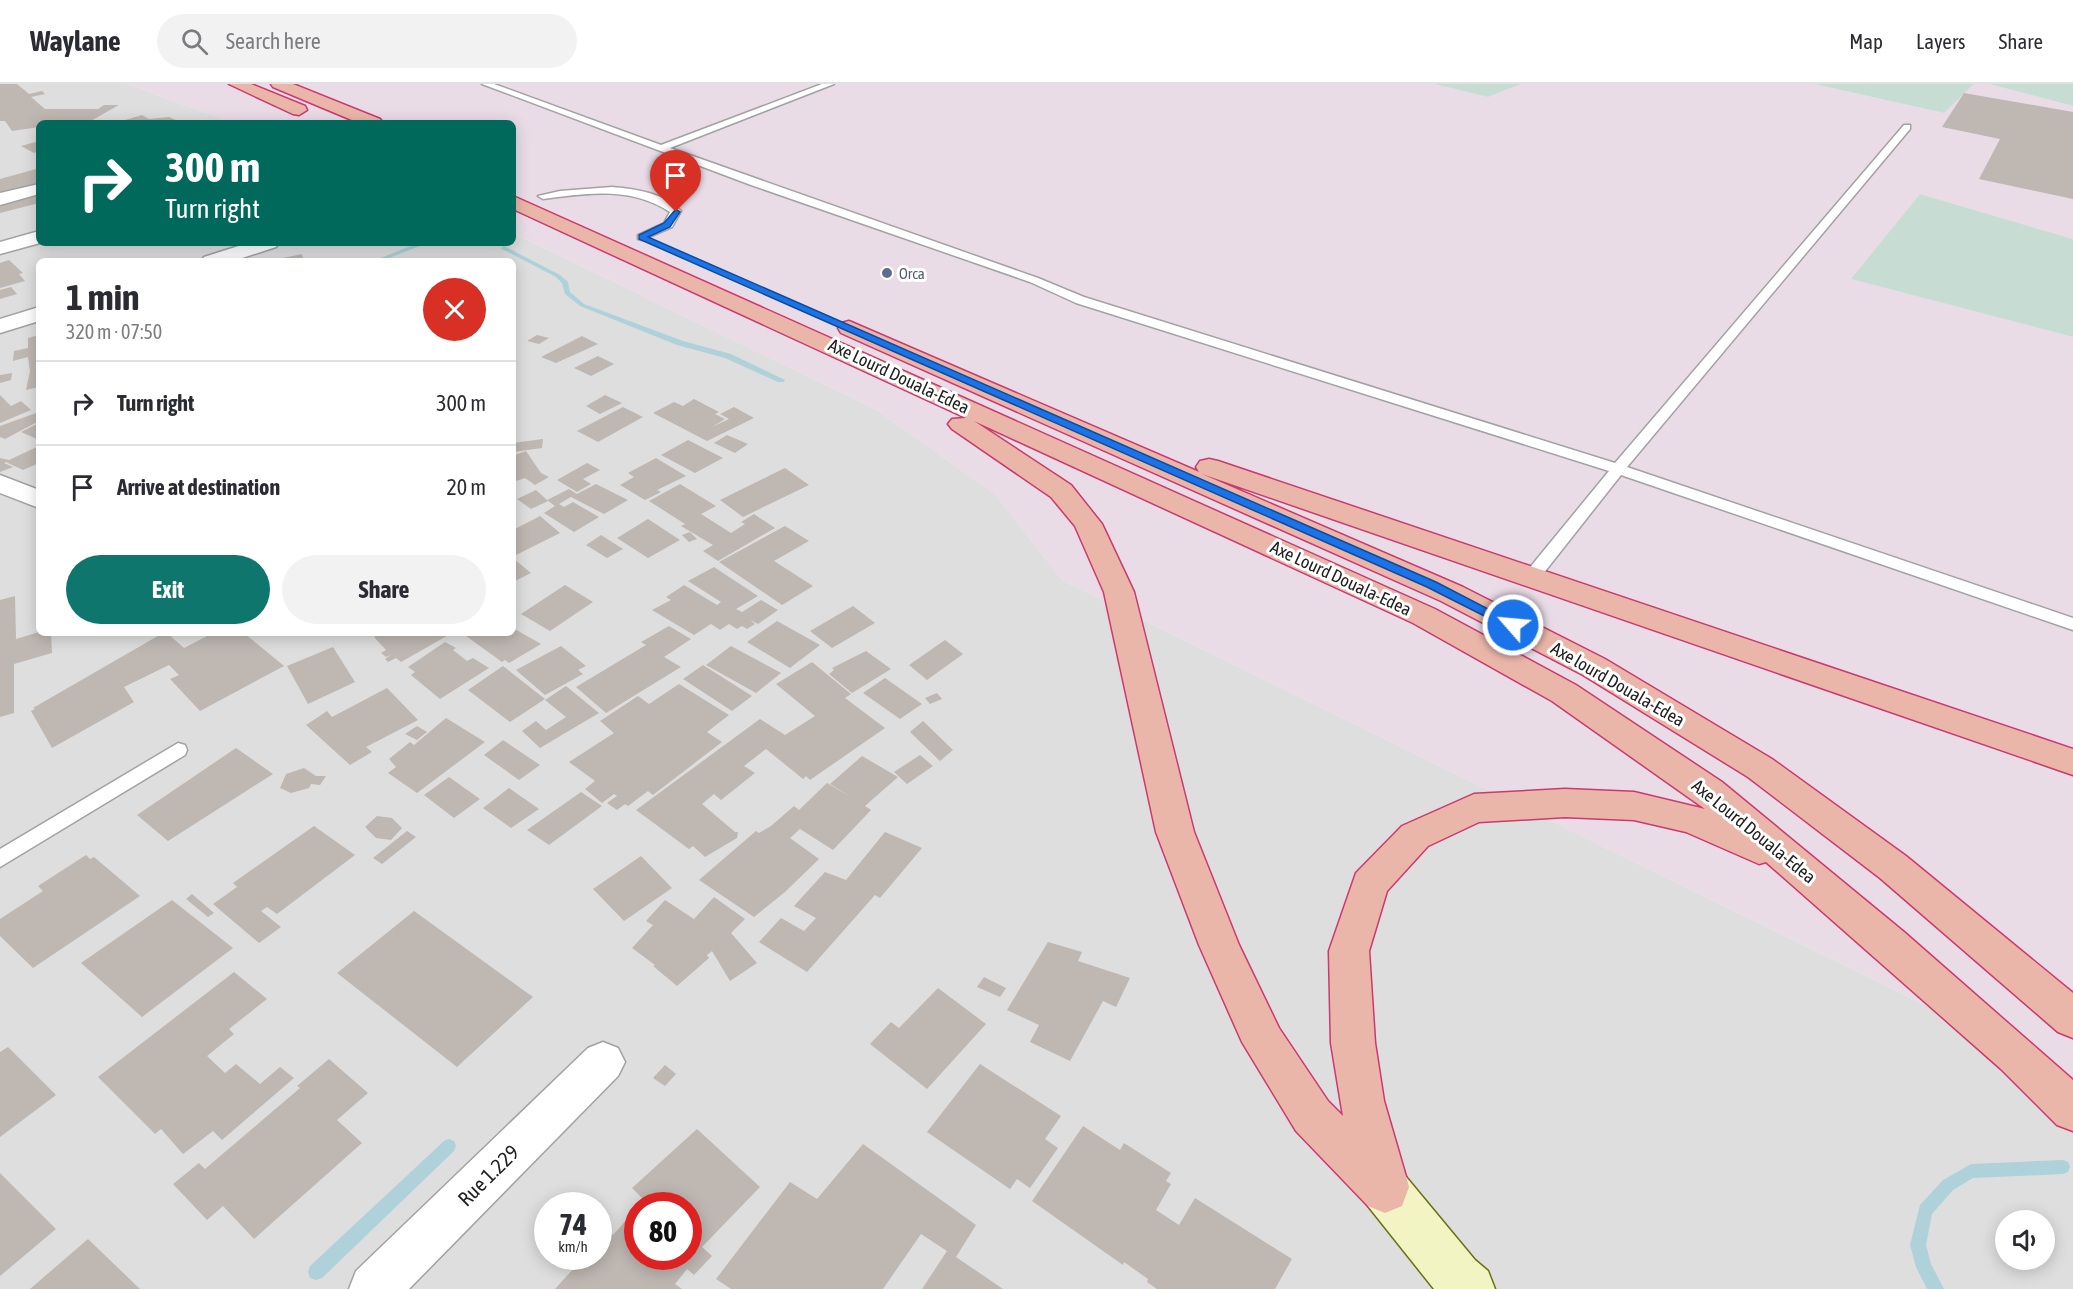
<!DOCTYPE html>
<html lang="en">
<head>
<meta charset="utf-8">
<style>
	:root { --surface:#fff; --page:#f2f2f3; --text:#2b2b33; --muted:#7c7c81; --line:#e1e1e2; --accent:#0f766e }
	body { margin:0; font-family:"Asap Condensed",sans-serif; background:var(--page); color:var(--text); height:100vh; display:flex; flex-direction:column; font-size:22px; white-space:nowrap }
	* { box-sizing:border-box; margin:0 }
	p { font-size:20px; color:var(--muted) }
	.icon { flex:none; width:33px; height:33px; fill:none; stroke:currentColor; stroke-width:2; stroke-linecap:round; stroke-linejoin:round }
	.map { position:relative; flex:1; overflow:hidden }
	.sheet { position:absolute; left:36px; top:174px; width:480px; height:378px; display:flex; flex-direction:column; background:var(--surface); border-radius:9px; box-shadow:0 3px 15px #0003 }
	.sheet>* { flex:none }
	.hud { position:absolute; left:36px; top:36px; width:480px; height:126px; border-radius:9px; box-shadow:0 3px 15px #0003; background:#00695c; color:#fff; overflow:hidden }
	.tools { position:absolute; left:1995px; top:1126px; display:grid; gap:12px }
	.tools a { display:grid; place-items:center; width:60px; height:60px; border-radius:50%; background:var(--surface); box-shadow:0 3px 15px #0003; font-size:30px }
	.speed { position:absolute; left:534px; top:1108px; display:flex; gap:12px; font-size:30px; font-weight:700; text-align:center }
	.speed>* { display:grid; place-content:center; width:78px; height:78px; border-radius:50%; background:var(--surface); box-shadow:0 3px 15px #0003; line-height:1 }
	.speed small { font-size:15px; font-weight:400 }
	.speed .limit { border:9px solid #d22; background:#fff; color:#111 }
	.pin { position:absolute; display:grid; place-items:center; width:51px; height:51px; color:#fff; margin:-62px -26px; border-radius:50% 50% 50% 0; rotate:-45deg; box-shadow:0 0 6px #0007 }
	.pin .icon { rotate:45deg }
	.me { position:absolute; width:66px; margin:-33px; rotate:297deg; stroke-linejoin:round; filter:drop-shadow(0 0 4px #0008) }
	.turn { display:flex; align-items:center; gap:21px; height:126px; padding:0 30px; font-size:27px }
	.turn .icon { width:78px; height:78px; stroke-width:2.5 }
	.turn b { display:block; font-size:42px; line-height:51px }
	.round { display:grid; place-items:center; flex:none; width:63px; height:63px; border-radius:32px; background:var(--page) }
	.head { display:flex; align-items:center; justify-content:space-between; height:102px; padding:0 30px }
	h1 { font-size:36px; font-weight:700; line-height:45px }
	.primary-button { display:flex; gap:12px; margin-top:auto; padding:12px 30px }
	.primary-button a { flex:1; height:69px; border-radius:36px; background:var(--accent); color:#fff; font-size:24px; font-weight:700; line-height:69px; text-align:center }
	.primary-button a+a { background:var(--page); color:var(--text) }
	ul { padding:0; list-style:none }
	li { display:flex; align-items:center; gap:18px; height:84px; padding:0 30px; border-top:2px solid var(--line) }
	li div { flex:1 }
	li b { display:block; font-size:22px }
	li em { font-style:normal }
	header { display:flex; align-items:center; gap:36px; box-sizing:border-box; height:84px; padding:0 30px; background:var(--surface); border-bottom:2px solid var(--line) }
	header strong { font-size:28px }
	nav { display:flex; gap:33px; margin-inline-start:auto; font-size:21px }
	.search { width:420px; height:54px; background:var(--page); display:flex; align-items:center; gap:15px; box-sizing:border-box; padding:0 21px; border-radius:33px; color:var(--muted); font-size:22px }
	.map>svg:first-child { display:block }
	.residential { fill:#dfdede; fill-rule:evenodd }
	.industrial { fill:#e9dce7 }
	.wetland { fill:#c7ddd3 }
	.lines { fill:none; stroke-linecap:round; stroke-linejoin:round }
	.stream { fill:#aed1da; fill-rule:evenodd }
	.building { fill:#beb7b2 }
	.service-casing { stroke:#a2a2a2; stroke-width:3 }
	.minor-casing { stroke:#a2a2a2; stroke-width:3 }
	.secondary-casing { stroke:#687110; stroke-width:3 }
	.trunk-casing { stroke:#cc396e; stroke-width:3 }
	.service { fill:#fff; fill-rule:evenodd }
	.minor { fill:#fff; fill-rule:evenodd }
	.secondary { fill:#f3f4c3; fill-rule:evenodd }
	.trunk { fill:#eab6a9; fill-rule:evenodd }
	.route { fill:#1a73e8; stroke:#114b97; stroke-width:1.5 }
	.service-dot { fill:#5c6f8a; stroke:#fff; stroke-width:2 }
	.labels { text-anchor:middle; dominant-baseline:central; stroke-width:6; stroke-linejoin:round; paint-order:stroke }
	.far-service-label { font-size:15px; fill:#4e5e75; stroke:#fff; text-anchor:start }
	.street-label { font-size:18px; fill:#212121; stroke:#fff }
	.near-street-label { font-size:21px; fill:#212121; stroke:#fff }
</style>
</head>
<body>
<header>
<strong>Waylane</strong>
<div class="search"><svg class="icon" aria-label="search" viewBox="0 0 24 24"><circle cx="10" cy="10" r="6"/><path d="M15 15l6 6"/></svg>Search here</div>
<nav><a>Map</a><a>Layers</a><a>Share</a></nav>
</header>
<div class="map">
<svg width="2073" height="1205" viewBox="0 0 2073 1205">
	<rect width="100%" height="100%" fill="#f1eee9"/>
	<path class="residential" d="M0 0H127L234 39H39V159H513V149L877 326 995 410 1062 496 2073 994V1205H0ZM39 177H513V549H39ZM548 1122H598V1173H548ZM638 1122H688V1173H638ZM2006 1137H2044V1176H2006Z"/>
	<path class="industrial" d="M127 0H1434L1488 13 1521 0H1814L1944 29 1974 0H1989L2073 22V155L1920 110 1852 195 2073 253V994L1062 496 995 410 877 326 513 149V39H234Z"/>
	<path class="wetland" d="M1434 0H1521L1488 13Z
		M1814 0H1974L1944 29Z
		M1989 0H2073V22Z
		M1920 110 2073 155V253L1851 195Z"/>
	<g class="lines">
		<path class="stream" d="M418 159H427L382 177H373Z
			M504 162 560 191 568 198 570 208 584 220 683 257 731 270 785 296 784 298H778L725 274 677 261 580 222 565 210 562 199 556 193 502 165 501 164Z
			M449 1055 454 1057 456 1062 454 1067 322 1194 316 1196 310 1194 308 1188 310 1182 444 1057Z
			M2063 1076 2068 1078 2070 1083 2068 1088 2063 1090 1973 1094 1953 1106 1932 1130 1926 1161 1931 1180 1944 1205H1927L1916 1183 1910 1161 1920 1121 1943 1096 1971 1080Z"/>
	</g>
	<path class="building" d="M0 0H17L29 10 42 7 45 10 31 13 45 25H98L104 21H119L87 39H39V43L12 47 5 37H0Z
		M1964 9 2073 28V115L1979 95 2000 55 1942 43Z
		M142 31 149 35 169 33 178 37 115 39Z
		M39 57V67L34 69 21 62Z
		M36 85 39 87V99L0 110V95Z
		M39 108V119L0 129V119Z
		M302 170 303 174 273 177V176Z
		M9 176 23 189 19 190 25 197 0 204V179Z
		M11 203 17 210 0 215V206Z
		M39 251V303L26 306 30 287 28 273 13 277 14 267 28 264V254Z
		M537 251 549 254 539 260 527 257Z
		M582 252 598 260 556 279 541 273Z
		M598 272 614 280 591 292 574 284Z
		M12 289 11 296 0 299V291Z
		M0 311 11 322 21 317 31 326 0 339Z
		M605 311 622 319 600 330 586 322Z
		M694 315 719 328 715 330 725 335 712 343 729 335 720 330 734 323 754 334 707 357 653 329 674 318 683 322Z
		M623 323 643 333 598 358 577 347Z
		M39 328V337L5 355 0 353V342Z
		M39 339V356L21 348Z
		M727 351 748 360 735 369 714 359Z
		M543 355 542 364 513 368 515 371 526 367 541 389 549 393 535 401 525 394 513 398V359Z
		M688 356 723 374 695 389 661 371Z
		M39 362V379L23 386 6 378 4 379 13 383 0 388V374L9 376Z
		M656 374 686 392 657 406 661 408 645 416 620 401 634 393 628 389Z
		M587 379 600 386 583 395 591 400 577 408 557 396Z
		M785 384 809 401 743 433 720 416Z
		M596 400 628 416 604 430 571 413 559 420 564 423 573 418 599 433 574 448 544 429 555 422 547 416 569 405 577 410Z
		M680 400 716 422 701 430 731 449 745 440 741 438 754 430 775 444 718 477 703 467 713 461 681 442 685 440 649 417Z
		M536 406 548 417 531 425 517 415Z
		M540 432 560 449 516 471 513 467V446Z
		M648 435 680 456 648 474 617 454Z
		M785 442 809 457 774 477 813 502 782 521 719 478Z
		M690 448 697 455 689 458 682 451Z
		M601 451 623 465 607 474 586 461Z
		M513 475H514L531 489 513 498Z
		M714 483 758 512 736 525 742 528 761 516 778 526 758 540 750 536 755 540 747 545 742 542 737 545 729 540 720 546 711 540 694 551 652 526 671 516 666 513 684 501 717 521 721 518 688 497Z
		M565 501 593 518 550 547 521 530Z
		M15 512 16 555 39 548 51 549 52 569 14 580V629L0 633V516Z
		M853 522 875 539 832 564 810 547Z
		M777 537 820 561 790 584 747 558Z
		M669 542 691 555 664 573 681 583 606 629 576 603 646 561 641 558Z
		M513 544 541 560 509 579 505 576 502 578 462 549H513Z
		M163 549H167L184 564 213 549H244L284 582 200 627 170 595 179 591 169 581 124 603 134 618 52 664 31 627 35 625 33 624Z
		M382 549H452L401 578 396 574 388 578 385 575 391 571 386 573 381 569 386 566 374 553Z
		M945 556 963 570 927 596 909 581Z
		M445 558 456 564 453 566 467 577 473 574 489 584 440 615 411 591 415 588 408 583Z
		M561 562 586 582 578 586 583 590 545 611 516 586Z
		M731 562 781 589 756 609 706 581Z
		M333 563 355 598 308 620 287 582Z
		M866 567 891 585 852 609 829 590 834 586 832 584Z
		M812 578 851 610 845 614 885 644 810 696 806 692 803 695 766 665 744 682 755 689 721 716 714 710 702 720 735 748H738L737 754 705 773 693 762 689 765 636 726 760 635 785 651 815 632 776 600Z
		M703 581 752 612 732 627 683 595Z
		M503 582 545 615 510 638 468 606Z
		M885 594 922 620 900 635 863 609Z
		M679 600 729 631 707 648 722 658 653 711 648 707 628 722 625 720 617 726 607 719 617 712 614 710 602 719 585 705 595 697 569 678 614 649 600 637 638 612 649 620Z
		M566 602 599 629 540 664 522 647 536 637 546 646 566 633 545 616Z
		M387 604 418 636 366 663 372 668 350 681 306 641 327 627 332 633Z
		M937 609 942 615 930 620 925 614Z
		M446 634 485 658 417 709 388 689 396 683 389 675 410 658 414 661Z
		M923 637 953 666 940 677 910 648Z
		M417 642 427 648 417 656 405 650Z
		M503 656 540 681 519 696 484 671Z
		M236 664 273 690 168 757 137 731Z
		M920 671 933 682 907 700 894 688Z
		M862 672 898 693 865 722 871 726 833 766 800 745 790 754 819 775 785 808 754 833 699 796 756 747 759 749 771 742 794 722 799 726 827 699 854 715 830 700Z
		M304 684 316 692H326L320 701 311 700 309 704 291 709 280 704 286 690Z
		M449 693 480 715 454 734 424 711Z
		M509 704 539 725 511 744 483 724Z
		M581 708 602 722 549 761 527 746Z
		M377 732 392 734 402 744 391 756 376 754 365 743Z
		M314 742 355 771 277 830 267 823 261 827 281 843 259 859 213 820 237 803 233 799Z
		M407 747 416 753 382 780 373 774Z
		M885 748 922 764 880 814 875 811 807 888 759 858 781 834 804 847 816 834 794 822 825 788 846 796Z
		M86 771 90 775 94 773 140 812 33 884 0 852V835L43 807 38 802Z
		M641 772 672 804 624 837 593 805Z
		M192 810 214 829 208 833 186 815Z
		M714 813 745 835 731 849 757 879 730 897 712 867 707 871 709 874 677 902 653 882 655 881 632 864 653 841 646 837 665 816 694 835Z
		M172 816 233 864 142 933 81 879Z
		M414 827 533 913 457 983 337 889Z
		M1048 858 1082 868 1078 877 1130 894 1116 923 1103 917 1070 977 1030 958 1039 941 1007 926Z
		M234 888 267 915 229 945 234 950 207 972 225 989 236 980 260 1000 280 983 294 994 222 1056 213 1047 183 1070 161 1045 155 1050 98 993Z
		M984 893 1006 904 1000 913 977 903Z
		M938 904 986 940 927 1005 870 960 891 938 899 944Z
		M8 963 56 1011 0 1053V968Z
		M329 975 368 1009 337 1036 362 1059 254 1155 223 1122 207 1136 173 1100 199 1079 205 1085 300 1004 297 1002Z
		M980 980 1061 1032 1045 1055 1058 1064 1030 1104 1017 1095 1010 1105 927 1048Z
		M665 981 676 990 665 1002 653 994Z
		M1083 1042 1120 1066 1124 1059 1171 1089 1166 1097 1171 1100 1156 1126 1179 1141 1195 1114 1292 1175 1275 1205H1157L1147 1198 1148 1195 1124 1178 1123 1181 1032 1117Z
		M697 1045 760 1103 702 1163 712 1172 694 1191 687 1185 675 1200 682 1205H555L584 1173H598V1157L608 1147 613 1151 638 1123V1173H688V1122H639L644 1116 632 1104Z
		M863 1060 976 1141 956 1173 1003 1205H922L947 1167 921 1150 883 1205H731L716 1195 790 1098 817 1115Z
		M0 1089 56 1145 0 1192Z
		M88 1155 140 1205H30Z"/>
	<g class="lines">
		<defs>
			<path id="service" d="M482 0H494L661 61 822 0H834L670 64 1038 194 1084 213 1615 379 1904 41H1910V45L1627 383 2073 534V546L1621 391 1539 495H1527L1525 491 1527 487 1609 387 1076 219 1030 198 751 101Z
				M612 103C636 105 664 109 681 127L672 143 642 156 638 155V151L664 139 670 128C631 102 587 109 543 115L538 112 560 107Z
				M178 659 185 661 187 666 185 671 0 783V765Z"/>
			<path id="minor" d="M39 100V110L0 121V109Z
				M39 147 40 159 0 170V158Z
				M248 159H279L276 163 233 177H201L204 173Z
				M39 223V237L0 249V235Z
				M0 391 39 406V424L0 409Z
				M603 958 618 964 625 978 618 992 409 1205H349L356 1187 588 964Z"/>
			<path id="secondary" d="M1385 1081 1402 1088 1475 1176 1488 1187 1495 1205H1434L1368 1122 1361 1105 1368 1088Z"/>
			<path id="trunk" d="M229 0H251L305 22 307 26 299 31 293 30Z
				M271 0H293L380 35 383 39H359L273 3Z
				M513 112 1435 525 1576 601 1722 698 1904 848 2073 996V1047L2057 1041 2001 985 1766 778 1759 780 1686 748 1634 736 1565 733 1479 738 1428 762 1387 807 1369 867 1375 959 1384 1017 1409 1103 1402 1122 1385 1129 1368 1122 1296 1047 1242 958 1199 861 1156 748 1104 508 1075 442 1051 413 952 345 948 340 952 335 966 334 513 125ZM974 337 1413 539 1552 617 1705 725 1634 708 1565 705 1474 710 1402 742 1356 789 1329 867 1331 959 1343 1032 1328 1017 1279 944 1239 861 1194 748 1134 508 1102 440 1071 401Z
				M849 237 1199 388 1196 383 1200 377 1209 375 1218 377 2073 665V691L1202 390 1463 503 1605 575 1772 675 1906 772 2073 909V954L2058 948 1880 794 1748 693 1583 591 1441 517 841 249 838 244 841 239Z"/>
		</defs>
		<use href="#service" class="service-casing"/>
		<use href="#minor" class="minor-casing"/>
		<use href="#secondary" class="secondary-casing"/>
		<use href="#trunk" class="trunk-casing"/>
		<use href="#service" class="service"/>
		<use href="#minor" class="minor"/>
		<use href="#secondary" class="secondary"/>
		<use href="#trunk" class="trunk"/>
	</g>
	<path class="route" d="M676 125 680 128 670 143 648 153 1436 498 1519 541 1513 545 1508 544 1427 503 639 155V151L664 139Z"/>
	<circle class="service-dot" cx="887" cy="189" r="6"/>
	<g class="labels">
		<g class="far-service-label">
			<text x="899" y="189">Orca</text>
		</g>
		<g class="street-label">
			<text transform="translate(899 292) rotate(25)">Axe Lourd Douala-Edea</text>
			<text transform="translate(1341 494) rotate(25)">Axe Lourd Douala-Edea</text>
			<text transform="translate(1618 600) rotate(30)">Axe lourd Douala-Edea</text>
			<text transform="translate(1754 747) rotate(39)">Axe Lourd Douala-Edea</text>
		</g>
		<g class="near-street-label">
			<text transform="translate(488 1091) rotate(-45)">Rue 1.229</text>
		</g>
	</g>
</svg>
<div class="tools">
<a><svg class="icon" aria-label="sound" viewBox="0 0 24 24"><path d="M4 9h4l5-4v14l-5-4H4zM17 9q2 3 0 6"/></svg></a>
</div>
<div class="speed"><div>74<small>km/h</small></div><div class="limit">80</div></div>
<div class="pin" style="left:676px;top:128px;background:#d93025"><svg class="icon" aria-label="arrive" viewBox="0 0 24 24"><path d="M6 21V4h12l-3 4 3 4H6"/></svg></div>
<svg class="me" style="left:1513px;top:541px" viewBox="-20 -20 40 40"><circle r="17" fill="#1a73e8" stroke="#fff" stroke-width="3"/><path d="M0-11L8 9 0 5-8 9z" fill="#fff"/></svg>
<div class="hud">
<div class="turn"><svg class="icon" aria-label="right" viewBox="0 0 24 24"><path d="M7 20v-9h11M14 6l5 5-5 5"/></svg><div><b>300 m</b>Turn right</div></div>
</div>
<section class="sheet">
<div class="head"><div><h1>1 min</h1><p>320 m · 07:50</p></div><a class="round" style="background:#d93025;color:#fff"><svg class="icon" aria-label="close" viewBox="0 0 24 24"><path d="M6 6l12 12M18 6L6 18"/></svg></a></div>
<ul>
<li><svg class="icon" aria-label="right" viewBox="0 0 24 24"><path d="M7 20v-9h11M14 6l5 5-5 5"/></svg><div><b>Turn right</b></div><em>300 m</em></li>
<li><svg class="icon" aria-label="arrive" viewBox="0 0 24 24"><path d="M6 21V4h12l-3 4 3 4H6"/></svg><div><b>Arrive at destination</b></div><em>20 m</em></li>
</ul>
<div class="primary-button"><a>Exit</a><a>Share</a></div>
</section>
</div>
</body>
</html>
